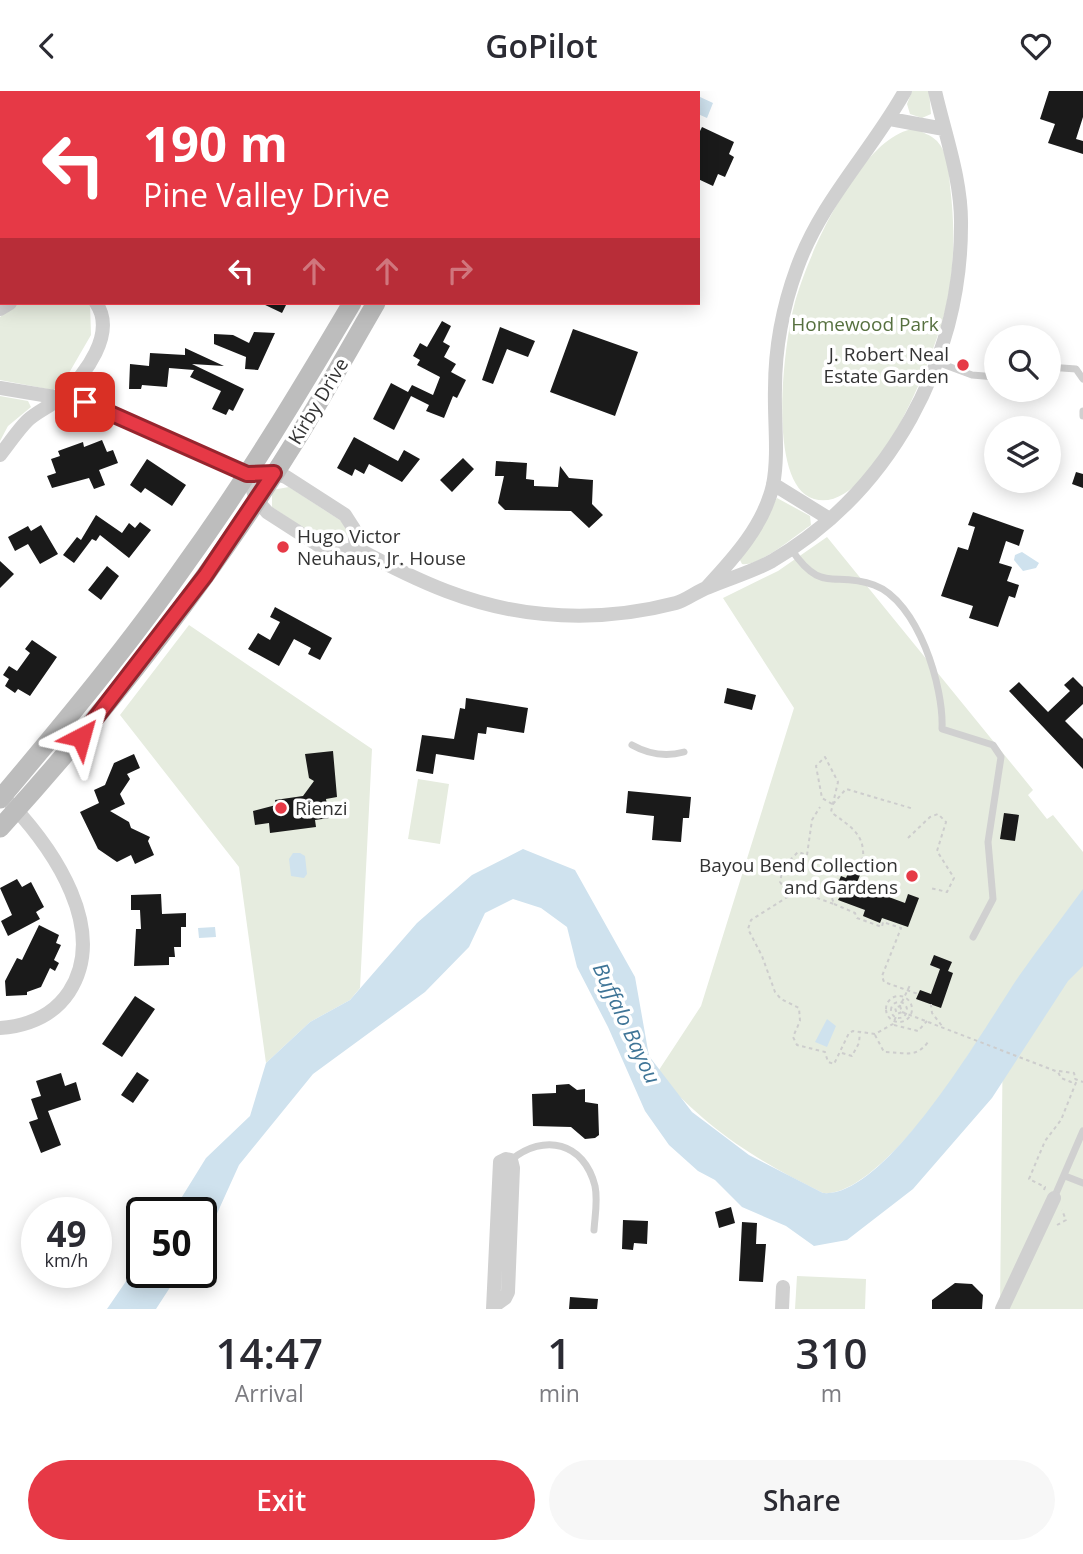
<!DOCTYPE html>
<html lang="en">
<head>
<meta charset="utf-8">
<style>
	:root { --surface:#fff; --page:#f7f7f7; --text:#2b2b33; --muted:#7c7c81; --accent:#e63946 }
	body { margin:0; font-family:"Open Sans",sans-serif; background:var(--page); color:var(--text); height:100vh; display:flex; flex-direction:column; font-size:26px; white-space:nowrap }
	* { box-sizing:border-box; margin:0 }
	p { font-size:23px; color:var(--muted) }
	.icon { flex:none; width:38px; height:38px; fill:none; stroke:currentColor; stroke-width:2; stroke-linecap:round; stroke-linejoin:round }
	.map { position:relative; height:1218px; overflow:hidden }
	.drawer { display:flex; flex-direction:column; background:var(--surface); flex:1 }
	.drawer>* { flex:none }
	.guide { position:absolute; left:0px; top:0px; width:700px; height:214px; box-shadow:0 4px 18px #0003; background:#e63946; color:#fff; overflow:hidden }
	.buttons { position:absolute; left:984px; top:234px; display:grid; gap:14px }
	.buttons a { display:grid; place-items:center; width:77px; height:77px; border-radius:50%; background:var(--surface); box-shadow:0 4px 18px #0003; font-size:35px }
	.speed { position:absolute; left:21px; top:1106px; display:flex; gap:14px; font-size:35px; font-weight:700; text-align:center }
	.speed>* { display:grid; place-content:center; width:91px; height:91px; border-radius:50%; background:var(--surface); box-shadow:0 4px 18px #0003; line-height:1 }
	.speed small { font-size:18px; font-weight:400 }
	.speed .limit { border:4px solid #111; border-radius:10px; background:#fff; color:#111 }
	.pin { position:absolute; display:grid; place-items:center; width:60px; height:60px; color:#fff; margin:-30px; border-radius:14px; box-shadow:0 4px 10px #0006 }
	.me { position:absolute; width:77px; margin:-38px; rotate:39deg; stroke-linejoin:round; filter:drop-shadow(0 0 5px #0008) }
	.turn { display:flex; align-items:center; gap:24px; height:147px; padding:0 28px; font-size:32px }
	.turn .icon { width:91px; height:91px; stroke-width:2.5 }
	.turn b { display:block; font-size:49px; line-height:60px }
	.lanes { display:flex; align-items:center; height:66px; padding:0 28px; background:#0003; justify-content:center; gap:35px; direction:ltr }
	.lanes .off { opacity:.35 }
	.eta { display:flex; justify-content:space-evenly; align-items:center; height:119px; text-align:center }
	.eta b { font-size:42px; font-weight:600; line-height:49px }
	.action { display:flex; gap:14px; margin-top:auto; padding:14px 28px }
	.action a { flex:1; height:80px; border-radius:42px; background:var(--accent); color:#fff; font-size:28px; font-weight:600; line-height:80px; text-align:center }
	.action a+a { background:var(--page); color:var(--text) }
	header { display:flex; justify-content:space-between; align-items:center; height:91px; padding:0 28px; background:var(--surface); font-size:32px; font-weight:600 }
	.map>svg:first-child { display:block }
	.green { fill:#e6ecdf }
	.water { fill:#cfe2ee }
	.building { fill:#1a1a1a }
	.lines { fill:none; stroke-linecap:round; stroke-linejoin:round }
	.path { stroke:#cdcdcd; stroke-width:2; stroke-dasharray:3.5 3.5; stroke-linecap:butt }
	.lane { stroke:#d0d0d0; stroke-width:7 }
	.street { stroke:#d0d0d0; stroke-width:14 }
	.secondary { stroke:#bdbdbd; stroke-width:19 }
	.route-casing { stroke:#96252e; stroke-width:18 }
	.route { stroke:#e63946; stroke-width:12 }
	.poi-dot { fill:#e63946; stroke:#fff; stroke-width:2.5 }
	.labels { text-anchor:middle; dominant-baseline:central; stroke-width:7; stroke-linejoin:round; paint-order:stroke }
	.park-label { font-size:19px; fill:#56703f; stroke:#fff }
	.poi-label { font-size:19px; fill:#333; stroke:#fff; text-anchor:end }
	.street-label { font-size:19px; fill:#333; stroke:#fff }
	.water-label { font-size:21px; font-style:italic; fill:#3f7597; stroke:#fff }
</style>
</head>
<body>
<header><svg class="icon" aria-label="back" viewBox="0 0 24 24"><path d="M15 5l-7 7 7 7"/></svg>GoPilot<svg class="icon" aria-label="heart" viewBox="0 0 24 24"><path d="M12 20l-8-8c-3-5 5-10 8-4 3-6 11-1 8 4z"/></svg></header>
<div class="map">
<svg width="1083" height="1218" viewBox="0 0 1083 1218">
	<rect width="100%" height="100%" fill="#fff"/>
	<path class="green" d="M912 0H929L931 23 922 27 910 23 907 13Z
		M914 38C922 41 931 44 937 50 948 62 949 80 950 95 955 135 955 176 946 216 936 261 873 426 814 408 766 394 784 253 794 215 806 167 861 44 914 38Z
		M16 212H90L91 244 62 294 53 299 0 289V226Z
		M0 305 28 310 31 316 8 335 0 350Z
		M289 396 343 431 348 439 345 454H329L272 416V399Z
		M777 407 810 425 811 434C796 444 759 476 742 473L740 469Z
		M827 446 1033 699 1028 704 1047 728 1053 724 1083 761V1218H1000L1003 932C994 938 983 944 977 952 966 964 960 980 951 993 926 1024 865 1106 823 1102 754 1068 710 1040 657 982L701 915 794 617 723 507 778 480Z
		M189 534 372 658 360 897 350 909 310 931 266 972 239 776 120 624Z
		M418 688 449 693 440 753 408 748Z
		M797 1185 866 1188 865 1218H795Z"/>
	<path class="water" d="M698 5 713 12 707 27 698 23Z
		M1022 461 1039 472 1036 477 1023 480 1014 469 1015 464Z
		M523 758 575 779 635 886 649 965 692 1021 749 1064 823 1102C887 1108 986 933 1019 885 1040 855 1062 827 1083 798V875L1068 890 992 1007 913 1098 847 1149 814 1155 786 1135 742 1116 715 1089 698 1080 669 1054 645 1020 608 936 577 876 567 836 541 817 513 808 485 822 469 856 425 901 313 983 239 1074 215 1127 201 1149V1122H172L206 1067 250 1025 266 972 310 931 350 909 417 832 472 784Z
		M293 762H300L305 765 307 783 304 787 291 785 289 768Z
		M215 836 216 846 199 847 198 837Z
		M827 928 836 935 827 956 815 951Z
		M142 1167V1181H180L156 1218H107Z"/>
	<path class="building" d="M1049 0H1083V26L1076 48 1083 50V63L1048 52 1055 33 1040 28Z
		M702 36 734 51 729 63 734 66 725 86 718 83 713 95 698 88V44Z
		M261 212H287L282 222Z
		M442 230 451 235 443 251 450 255 444 266 456 273 451 281 466 289 457 307 453 305 444 327 426 320 429 314 411 305 394 339 373 328 391 292 408 301 412 294 433 304 440 286 417 274 420 269 413 265 420 252 427 256Z
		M500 236 535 250 528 266 507 258 493 293 482 289Z
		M573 238 638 261 615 325 550 301Z
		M254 241 275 242 258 279 245 278 246 266 214 253V243L233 244 249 252Z
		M185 257 224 275 192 273 244 298 233 320 229 318 226 324 212 318 221 300 190 286 194 279 169 277 167 296 142 294 141 298H129L130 273 149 275 150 262 185 264Z
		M354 346 398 370 404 359 420 368 402 391 369 373 364 383 355 378 352 385 337 377Z
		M102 349 107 361 113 359 118 372 99 379 105 394 94 398 89 387 52 397 47 385 56 382 51 368 60 365 58 360 83 351 84 356Z
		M463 367 474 378 452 401 440 389Z
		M147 368 186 394 172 415 145 397 141 402 130 394Z
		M496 370 527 372 526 388 534 389V395L558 396 560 375 569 387 593 389 592 413 603 424 589 437 571 420 505 419 498 412 504 385H495Z
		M1076 381 1083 383V397L1072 393Z
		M973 421 1024 439 1019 455 1006 450 999 472 1012 476 1007 490 1019 494 1015 507 1009 505 998 536 969 527 973 515 941 505 958 456 968 459 975 436 968 434Z
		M96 424 122 442 129 432 135 437 140 431 151 439 129 467 100 444 96 450 92 448 74 472 63 464 77 446 81 449Z
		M41 434 58 463 40 473 28 453 15 460 8 446 28 435 31 440Z
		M0 470 14 483 0 497Z
		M107 475 119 485 101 509 88 499Z
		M275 516 332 547 320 569 308 563 311 557 294 548 279 575 248 558 258 542 270 549 280 531 270 526Z
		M32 549 57 566 30 605 18 598 15 602 5 595 9 588 3 584 9 575 17 580 30 562 25 558Z
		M1073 586 1083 596V613L1065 630 1083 648V678L1009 600 1019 591 1048 621 1070 600 1064 594Z
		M727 597 756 604 752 619 724 612Z
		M466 607 528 617 524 642 487 636 486 643 478 642 474 669 436 663 433 683 416 680 422 644 454 648 460 617 465 618Z
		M333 660 337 706 326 708 329 727 315 729 316 736 270 742 269 732 255 734 253 720 276 714 275 709 303 705 314 690 309 687 305 663Z
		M134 663 140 677 127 683 130 688 120 703 125 713 110 720 129 731 131 737 150 746 148 750 154 764 135 773 131 764 117 771 98 758 80 721 99 712 94 699 105 694 114 672Z
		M628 700 691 706 689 727H683L681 751 652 749 654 725 626 722Z
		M1004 722 1019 724 1015 750 1000 748Z
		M849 780 860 784 856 794 905 812 908 803 919 807 908 836 882 827 880 832 863 825 865 819 838 809 841 803 834 801 841 785 846 787Z
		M17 788 22 796 31 791 44 816 36 821 40 828 8 845 1 830 12 824 0 797Z
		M161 803 162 823 186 822V836H181V856H174L175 866H169V874L134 875 136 838H141L140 819H131V804Z
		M39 834 59 844 56 852 61 854 54 869 59 872 55 880 50 877 41 896 27 901V904L6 905 5 890 17 867 22 869Z
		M934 864 952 871 948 880 953 882 941 917 916 908 920 899 931 903 940 878 930 874Z
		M135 905 155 918 122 966 102 953Z
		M137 981 149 989 133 1012 121 1004Z
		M61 982 65 995 76 991 81 1009 48 1020 61 1054 41 1062 29 1031 38 1028 31 1008 41 1005 36 990Z
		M569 993 577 999 585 998V1011L598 1013 599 1044 595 1047 585 1048 571 1036 533 1035 532 1003 556 1002V994Z
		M731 1116 735 1132 719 1137 715 1121Z
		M623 1129 648 1130 647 1153 634 1152 633 1159 622 1158Z
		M742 1131 757 1132 756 1153H766L763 1191 739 1190Z
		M955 1192 972 1193 983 1204 982 1218H932V1209Z
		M570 1206 598 1208 597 1218H569Z"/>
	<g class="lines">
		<path class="path" d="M832 713 822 707 816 675 825 666 838 691 831 721C849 735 865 742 863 767L872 770
			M833 713 846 698 914 718
			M908 747 930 726 938 723 946 731 937 760 954 787 947 801 930 797
			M863 767 836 785 830 801 834 813 797 800 751 829 748 838 762 865 775 901 781 908 799 917 800 930 793 946 797 954 825 961 828 971 834 973 849 942 853 940 875 943 893 933 897 923
			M786 799 780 791 783 776 798 761 807 764 812 729 820 716
			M834 813 855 822 857 827 882 836 883 831 901 837 882 885 884 891 918 903
			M886 918a13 13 0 1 1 26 0a13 13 0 1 1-26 0Z
			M891 919a8 8 0 1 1 16 0a8 8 0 1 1-16 0Z
			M931 913 932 922 942 935
			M900 915 902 921 897 923 895 917 900 915 911 892
			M902 921 1058 981 1061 987 1071 991 1075 988 1083 991
			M894 934 918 940 927 930
			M875 944 884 961C903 961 916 968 928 951
			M842 962 852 965 859 952 860 941
			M1059 980 1074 982 1075 986
			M1044 1099 1045 1096 1029 1088 1045 1050 1061 1029 1077 989
			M1057 1134 1066 1129 1062 1119"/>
		<path class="lane" d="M937 271 972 284 996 286
			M1048 276 1076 278 1083 288
			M1083 320V325
			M791 458C822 504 833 479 874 494 918 510 944 596 942 638L993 654 1001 666 988 751 993 808 973 846
			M632 654C648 663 666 666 684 661
			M511 1069C544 1042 584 1051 595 1095 598 1109 595 1124 594 1139
			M1065 1085 1083 1092
			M1054 1107 1083 1040"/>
		<path class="street" d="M165 2 194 0
			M0 12H2
			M890 28 944 38
			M0 218 10 212
			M0 297 85 311 247 383 274 382 286 386 345 424 354 438 356 457
			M0 364C9 353 17 340 27 330 37 320 52 315 62 305 85 284 117 242 96 212
			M247 383 256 408 267 421 326 459 344 460 356 457C417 490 474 517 544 523 587 527 634 523 676 512 687 509 697 500 709 496 730 487 752 481 772 470 890 401 961 270 961 135 962 89 945 44 935 0
			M773 393 828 427
			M707 496C734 467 764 434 773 394 779 363 774 329 775 298 775 258 783 215 797 177 821 110 871 61 905 0
			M0 937C28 935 53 925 69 901 109 839 54 759 11 713
			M493 1218 500 1071 506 1068 511 1069 513 1077 508 1201 505 1207 494 1215
			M782 1218 783 1196
			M1002 1218 1054 1107"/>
		<path class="secondary" d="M457 2 458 0
			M477 2 478 0
			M0 708C65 631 129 554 187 471 247 388 300 300 352 212
			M0 737C112 614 214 482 301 341 327 298 351 255 376 212"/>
	</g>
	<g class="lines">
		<defs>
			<path id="route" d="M81 646 205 485 274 382 247 383 85 311"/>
		</defs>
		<use href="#route" class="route-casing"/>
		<use href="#route" class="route"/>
	</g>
	<g class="poi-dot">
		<circle cx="963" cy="274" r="7"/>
		<circle cx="283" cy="456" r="7"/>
		<circle cx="281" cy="717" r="7"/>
		<circle cx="912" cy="785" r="7"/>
	</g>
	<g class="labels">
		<g class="park-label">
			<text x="865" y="233">Homewood Park</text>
		</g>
		<g class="poi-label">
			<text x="949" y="263">J. Robert Neal<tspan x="949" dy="22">Estate Garden</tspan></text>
			<text x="297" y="445" text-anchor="start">Hugo Victor<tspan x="297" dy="22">Neuhaus, Jr. House</tspan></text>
			<text x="295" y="717" text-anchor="start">Rienzi</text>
			<text x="898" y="774">Bayou Bend Collection<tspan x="898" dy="22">and Gardens</tspan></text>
		</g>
		<g class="street-label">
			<text transform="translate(318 310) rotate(-59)">Kirby Drive</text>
		</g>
		<g class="water-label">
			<text transform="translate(627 932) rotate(65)">Buffalo Bayou</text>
		</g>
	</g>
</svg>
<div class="buttons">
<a><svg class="icon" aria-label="search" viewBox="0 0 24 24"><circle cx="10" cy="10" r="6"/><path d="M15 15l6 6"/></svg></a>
<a><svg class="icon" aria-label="layers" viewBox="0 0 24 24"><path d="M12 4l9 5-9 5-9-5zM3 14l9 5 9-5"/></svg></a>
</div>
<div class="speed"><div>49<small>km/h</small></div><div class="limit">50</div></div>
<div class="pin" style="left:85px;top:311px;background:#d93025"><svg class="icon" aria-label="arrive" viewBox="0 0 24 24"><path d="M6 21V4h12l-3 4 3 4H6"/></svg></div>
<svg class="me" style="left:81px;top:646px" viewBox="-20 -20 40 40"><path d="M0-17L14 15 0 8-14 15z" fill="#e63946" stroke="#fff" stroke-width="4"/></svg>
<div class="guide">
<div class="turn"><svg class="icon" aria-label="left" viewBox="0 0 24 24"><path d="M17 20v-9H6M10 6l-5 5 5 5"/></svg><div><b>190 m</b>Pine Valley Drive</div></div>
<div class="lanes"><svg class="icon" aria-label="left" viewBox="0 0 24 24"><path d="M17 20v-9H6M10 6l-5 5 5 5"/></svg><svg class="icon off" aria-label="ahead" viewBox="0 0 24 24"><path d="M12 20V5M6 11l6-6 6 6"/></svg><svg class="icon off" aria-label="ahead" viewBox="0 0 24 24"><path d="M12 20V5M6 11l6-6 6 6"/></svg><svg class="icon off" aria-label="right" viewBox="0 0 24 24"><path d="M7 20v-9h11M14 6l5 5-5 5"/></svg></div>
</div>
</div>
<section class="drawer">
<div class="eta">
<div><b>14:47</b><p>Arrival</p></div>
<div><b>1</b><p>min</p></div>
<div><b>310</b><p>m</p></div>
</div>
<div class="action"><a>Exit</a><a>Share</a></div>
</section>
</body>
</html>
